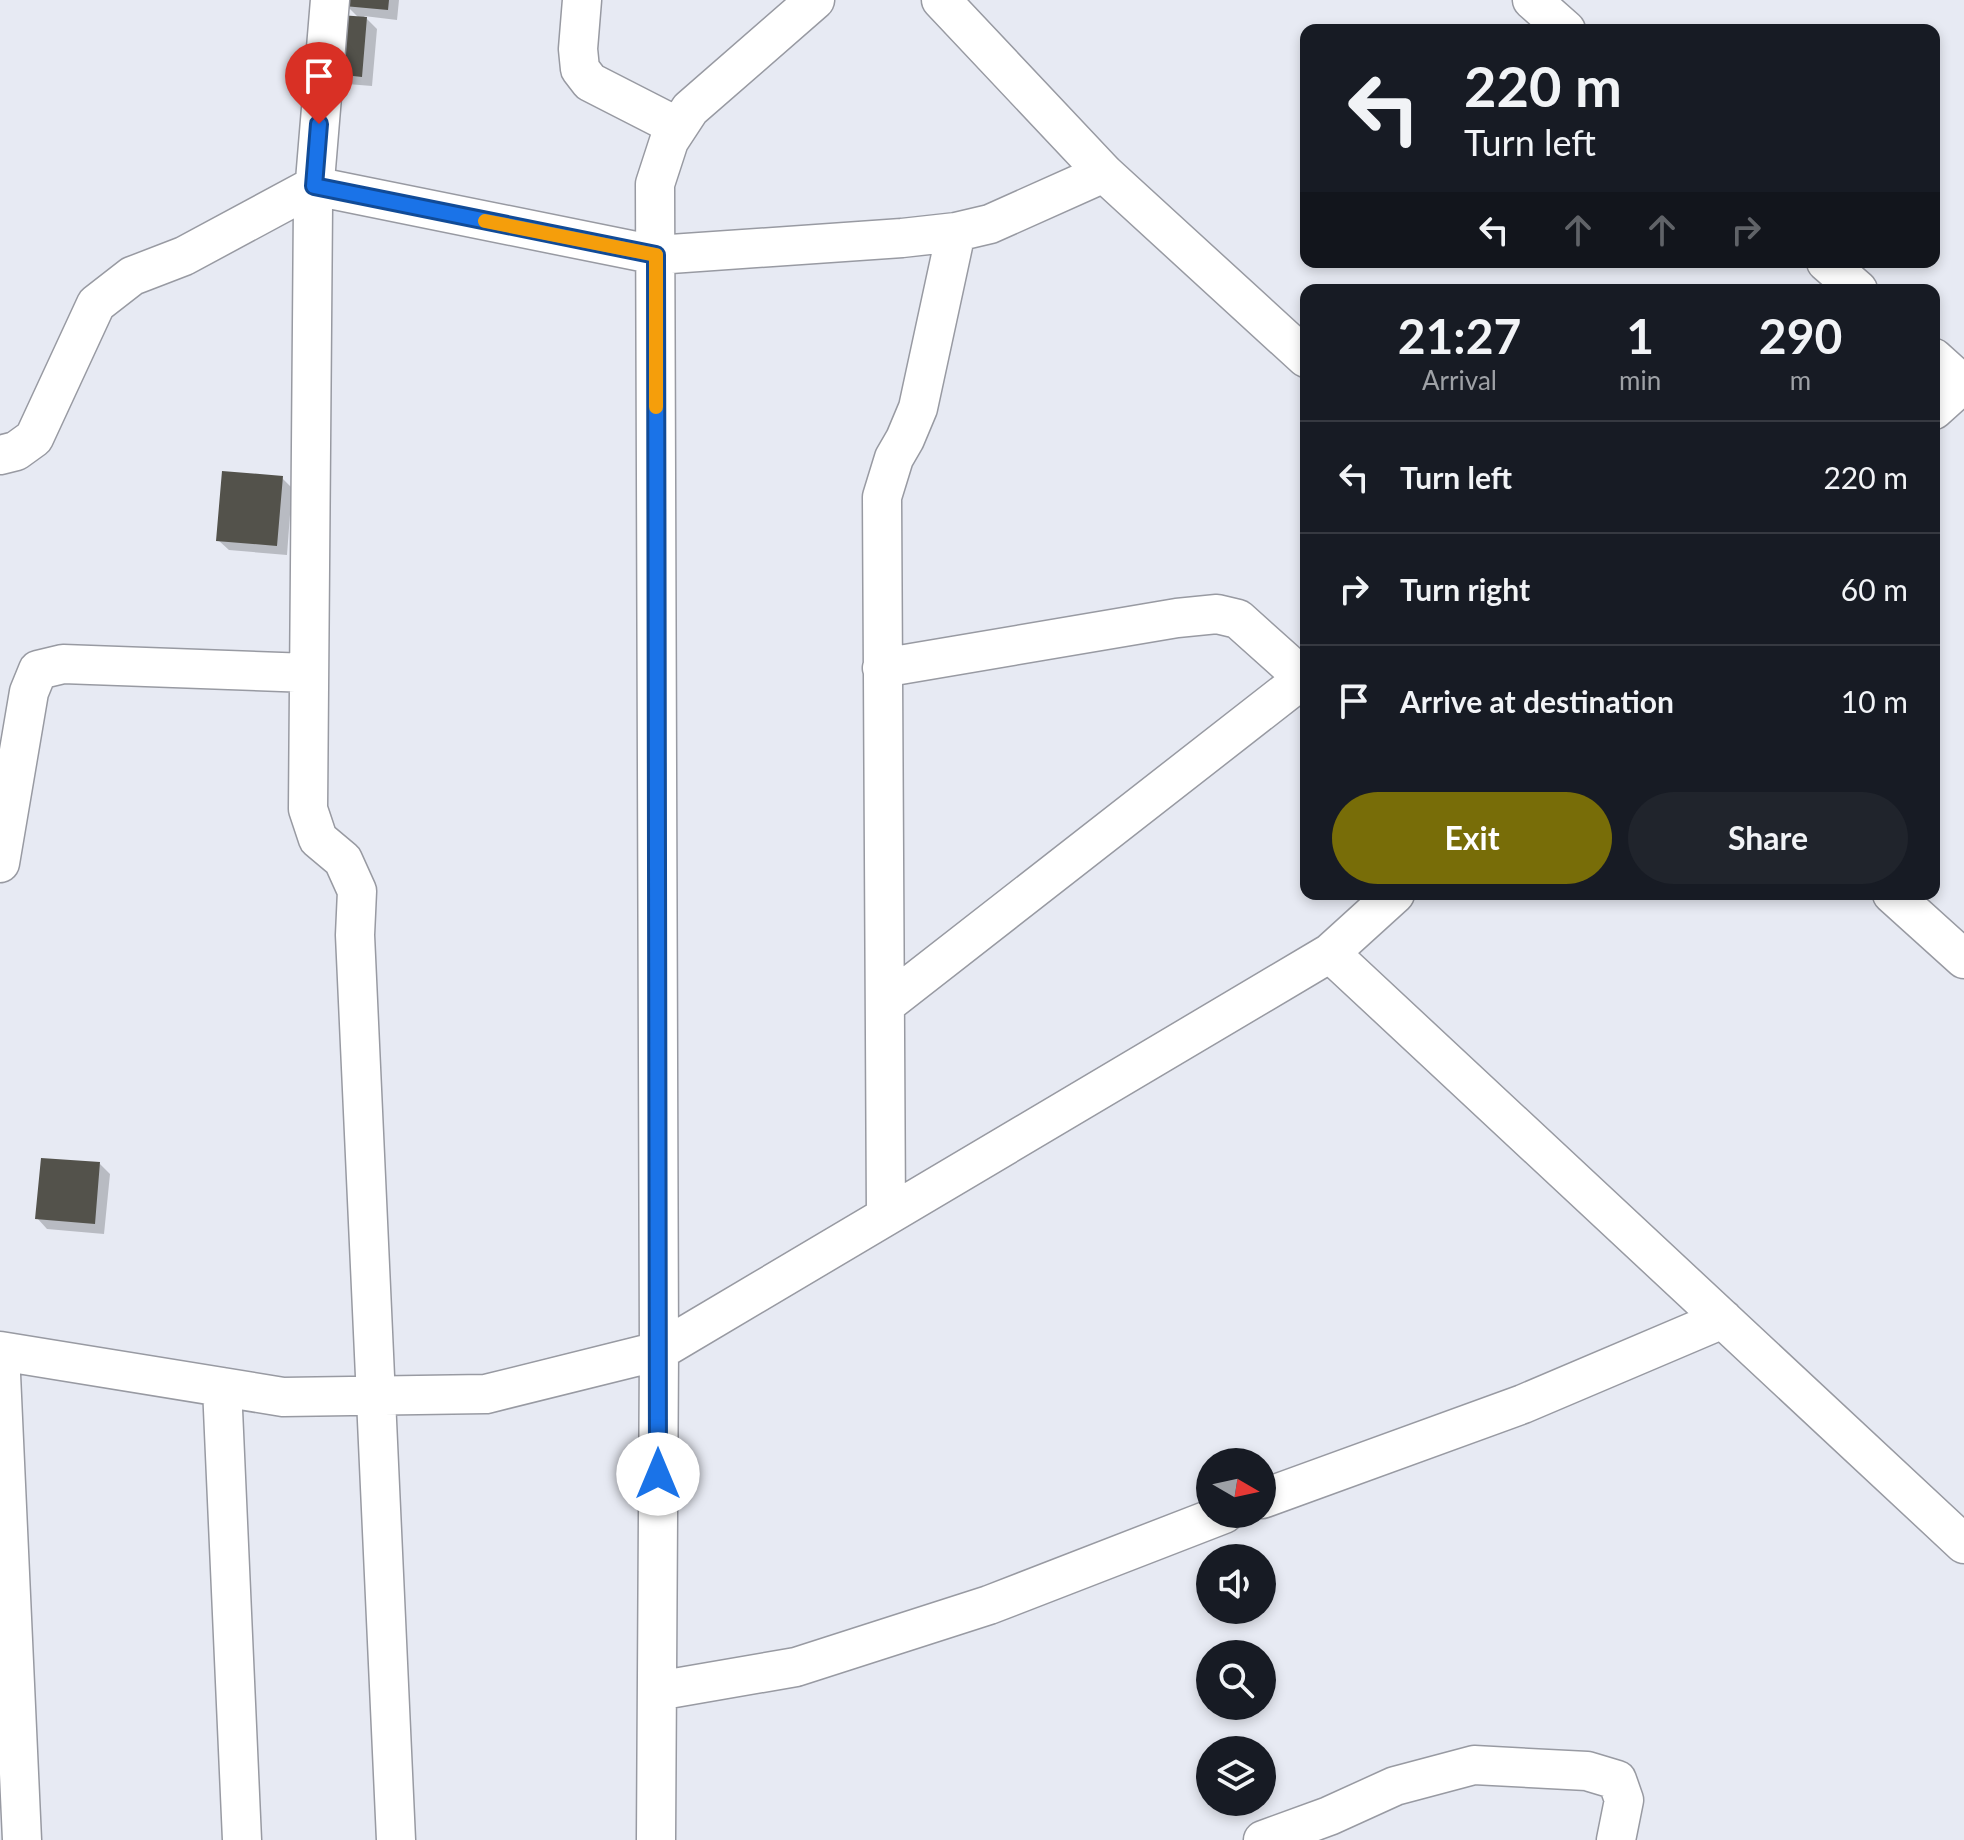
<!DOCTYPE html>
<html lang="en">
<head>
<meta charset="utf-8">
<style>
	:root { --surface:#171b24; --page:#20242c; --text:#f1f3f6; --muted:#9ea1a6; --line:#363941; --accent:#786d08 }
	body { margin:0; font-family:Lato,sans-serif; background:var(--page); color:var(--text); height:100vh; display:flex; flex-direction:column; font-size:30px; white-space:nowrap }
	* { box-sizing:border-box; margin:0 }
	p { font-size:26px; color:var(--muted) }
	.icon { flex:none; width:44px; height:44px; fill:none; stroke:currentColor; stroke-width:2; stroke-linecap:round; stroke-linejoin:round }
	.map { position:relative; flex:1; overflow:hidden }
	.side { position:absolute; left:1300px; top:284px; width:640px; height:616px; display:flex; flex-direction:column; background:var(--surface); border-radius:16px; box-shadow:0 4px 12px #0003 }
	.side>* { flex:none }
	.hud { position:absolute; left:1300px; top:24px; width:640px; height:244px; border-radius:16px; box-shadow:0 4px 12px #0003; background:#171b24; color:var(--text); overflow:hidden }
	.needle { width:52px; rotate:99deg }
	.buttons { position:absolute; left:1196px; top:1448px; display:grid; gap:16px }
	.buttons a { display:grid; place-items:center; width:80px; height:80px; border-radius:50%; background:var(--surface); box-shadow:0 4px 12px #0003; font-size:40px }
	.pin { position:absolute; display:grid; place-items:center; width:68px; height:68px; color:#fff; margin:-82px -34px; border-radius:50% 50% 50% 0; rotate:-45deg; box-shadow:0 0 8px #0007 }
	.pin .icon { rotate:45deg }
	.me { position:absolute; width:88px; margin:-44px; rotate:0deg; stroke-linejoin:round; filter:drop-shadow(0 0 6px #0008) }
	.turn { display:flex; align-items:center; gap:28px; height:168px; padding:0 32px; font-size:36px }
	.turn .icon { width:104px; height:104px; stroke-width:2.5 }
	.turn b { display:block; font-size:56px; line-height:68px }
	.lanes { display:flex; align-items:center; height:76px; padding:0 32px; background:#0003; justify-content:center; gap:40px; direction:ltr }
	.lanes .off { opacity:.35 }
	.eta { display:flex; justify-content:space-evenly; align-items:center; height:136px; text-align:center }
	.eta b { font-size:48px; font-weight:700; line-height:56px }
	.cta { display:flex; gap:16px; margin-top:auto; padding:16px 32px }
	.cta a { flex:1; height:92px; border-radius:48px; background:var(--accent); color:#fff; font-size:32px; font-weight:700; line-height:92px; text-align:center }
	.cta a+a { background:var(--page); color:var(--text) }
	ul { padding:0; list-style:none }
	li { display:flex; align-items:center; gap:24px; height:112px; padding:0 32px; border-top:2px solid var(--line) }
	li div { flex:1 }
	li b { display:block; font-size:30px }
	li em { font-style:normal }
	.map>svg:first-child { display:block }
	.shadow { fill:#0003 }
	.building { fill:#53524b }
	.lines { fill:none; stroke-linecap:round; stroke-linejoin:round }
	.minor-casing { stroke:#989aa2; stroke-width:41 }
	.minor { stroke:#fff; stroke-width:38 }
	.route-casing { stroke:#114b97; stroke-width:20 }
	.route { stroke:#1a73e8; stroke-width:14 }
	.slow { stroke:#f59e0b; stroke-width:14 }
</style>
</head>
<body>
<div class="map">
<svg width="1964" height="1840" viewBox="0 0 1964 1840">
	<rect width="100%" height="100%" fill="#e7eaf3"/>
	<path class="shadow" d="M346 0H399L397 20 364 16 377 29 372 86 347 84 337 74 359 18 346 5Z
		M282 478 292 488 287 555 229 550 218 540Z
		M100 1164 110 1174 104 1234 47 1229 37 1218Z"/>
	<path class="building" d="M344 0H389L388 10 344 6Z
		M340 15 367 17 362 77 335 74Z
		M222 471 283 476 277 546 216 541Z
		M41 1158 100 1162 95 1224 35 1219Z"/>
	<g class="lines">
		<defs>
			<path id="minor" d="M330 0 313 205 308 809 318 839 343 860 357 891 355 935 396 1840
				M582 0 578 49 580 69 590 82 678 127
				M941 0 1104 173 1306 358
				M1532 0 1566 30
				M1826 262 1858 290
				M1934 358 1964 385
				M1934 410 1964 383
				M0 455 16 451 34 438 96 304 132 276 184 256 314 186 656 255 902 238 956 232 990 224 1104 173
				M882 668 1177 618 1217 614 1238 619 1306 680
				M0 863 29 692 38 670 63 664 309 673
				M1892 894 1964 959
				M1330 953 1964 1544
				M885 1005 1304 678
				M886 1216 882 497 894 458 905 439 918 408 956 232
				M0 1351 283 1397 486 1394 659 1351 1330 953 1395 894
				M0 1352 22 1840
				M222 1387 242 1840
				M1262 1499 1523 1404 1723 1319
				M657 1691 796 1667 989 1605 1224 1514
				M656 1840 659 1351 655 184 669 141 690 109 815 0
				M1263 1840 1329 1816 1395 1786 1474 1765 1587 1771 1617 1780 1624 1800 1616 1840"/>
		</defs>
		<use href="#minor" class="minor-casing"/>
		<use href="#minor" class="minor"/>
	</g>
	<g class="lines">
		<defs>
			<path id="route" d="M319 124 314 186 656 255 658 1474"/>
		</defs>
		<use href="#route" class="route-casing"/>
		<use href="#route" class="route"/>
		<path class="slow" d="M485 221 656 255V407"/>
	</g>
</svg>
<div class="buttons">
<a><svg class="needle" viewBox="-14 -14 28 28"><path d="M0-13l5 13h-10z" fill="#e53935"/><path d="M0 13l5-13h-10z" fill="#9ea1a6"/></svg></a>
<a><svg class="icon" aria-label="sound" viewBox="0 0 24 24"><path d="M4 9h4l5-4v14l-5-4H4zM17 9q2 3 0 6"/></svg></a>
<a><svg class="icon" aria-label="search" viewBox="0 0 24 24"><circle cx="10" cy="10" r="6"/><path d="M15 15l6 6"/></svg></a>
<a><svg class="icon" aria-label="layers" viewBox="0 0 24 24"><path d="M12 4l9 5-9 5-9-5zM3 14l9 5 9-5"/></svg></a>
</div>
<div class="pin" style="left:319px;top:124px;background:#d93025"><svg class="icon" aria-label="arrive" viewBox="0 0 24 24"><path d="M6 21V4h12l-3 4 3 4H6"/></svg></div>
<svg class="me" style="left:658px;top:1474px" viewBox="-20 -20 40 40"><circle r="19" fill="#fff"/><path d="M0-13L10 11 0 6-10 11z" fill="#1a73e8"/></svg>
<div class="hud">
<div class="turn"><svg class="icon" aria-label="left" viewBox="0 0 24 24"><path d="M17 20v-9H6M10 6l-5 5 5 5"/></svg><div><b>220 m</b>Turn left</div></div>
<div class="lanes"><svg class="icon" aria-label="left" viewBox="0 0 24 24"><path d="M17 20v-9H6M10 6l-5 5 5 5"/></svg><svg class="icon off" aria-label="ahead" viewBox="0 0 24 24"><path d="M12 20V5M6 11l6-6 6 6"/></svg><svg class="icon off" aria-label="ahead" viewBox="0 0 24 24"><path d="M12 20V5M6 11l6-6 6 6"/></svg><svg class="icon off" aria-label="right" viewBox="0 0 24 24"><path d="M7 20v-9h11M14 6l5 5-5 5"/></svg></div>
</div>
<section class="side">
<div class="eta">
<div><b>21:27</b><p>Arrival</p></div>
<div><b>1</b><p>min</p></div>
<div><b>290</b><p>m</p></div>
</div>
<ul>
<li><svg class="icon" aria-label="left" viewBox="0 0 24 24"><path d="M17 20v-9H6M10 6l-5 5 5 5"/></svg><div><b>Turn left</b></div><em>220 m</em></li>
<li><svg class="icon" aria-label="right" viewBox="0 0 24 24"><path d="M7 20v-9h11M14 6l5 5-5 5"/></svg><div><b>Turn right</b></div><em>60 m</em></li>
<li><svg class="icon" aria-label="arrive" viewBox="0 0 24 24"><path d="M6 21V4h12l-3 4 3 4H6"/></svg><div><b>Arrive at destination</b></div><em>10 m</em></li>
</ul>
<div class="cta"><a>Exit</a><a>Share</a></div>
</section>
</div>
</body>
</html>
